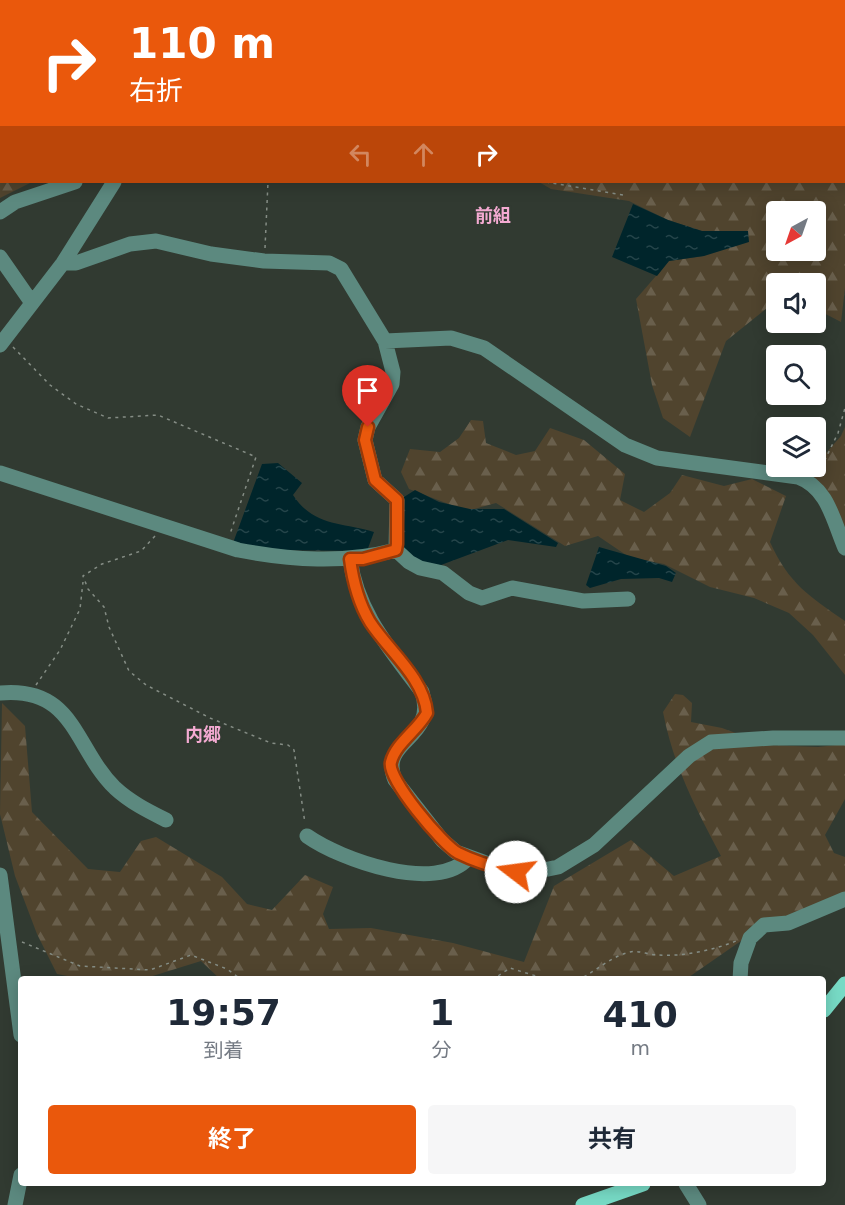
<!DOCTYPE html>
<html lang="ja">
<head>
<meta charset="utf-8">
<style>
	:root { --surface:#fff; --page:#f6f6f7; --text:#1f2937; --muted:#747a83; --accent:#ea580c }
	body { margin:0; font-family:"DejaVu Sans","Noto Sans JP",sans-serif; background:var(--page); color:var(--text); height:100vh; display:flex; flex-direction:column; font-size:22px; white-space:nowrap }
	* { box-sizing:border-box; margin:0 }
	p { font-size:20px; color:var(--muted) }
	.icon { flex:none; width:33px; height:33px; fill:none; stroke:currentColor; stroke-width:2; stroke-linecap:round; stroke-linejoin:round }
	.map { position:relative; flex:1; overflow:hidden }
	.panel { position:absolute; left:18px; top:976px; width:808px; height:210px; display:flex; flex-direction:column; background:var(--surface); border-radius:6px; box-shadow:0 3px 15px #0003 }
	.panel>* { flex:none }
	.banner { position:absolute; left:0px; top:0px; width:846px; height:183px; box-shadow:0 3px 15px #0003; background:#ea580c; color:#fff; overflow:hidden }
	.needle { width:39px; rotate:220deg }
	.fabs { position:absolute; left:766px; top:201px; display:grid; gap:12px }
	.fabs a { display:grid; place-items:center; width:60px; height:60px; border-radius:6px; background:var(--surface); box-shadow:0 3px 15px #0003; font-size:30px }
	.pin { position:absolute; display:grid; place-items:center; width:51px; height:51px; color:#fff; margin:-62px -26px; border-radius:50% 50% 50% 0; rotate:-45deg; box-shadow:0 0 6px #0007 }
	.pin .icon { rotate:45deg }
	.me { position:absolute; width:66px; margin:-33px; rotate:285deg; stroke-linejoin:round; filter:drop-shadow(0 0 4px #0008) }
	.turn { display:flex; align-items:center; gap:21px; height:126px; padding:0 30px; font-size:27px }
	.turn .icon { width:78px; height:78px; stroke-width:2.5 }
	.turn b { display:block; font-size:42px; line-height:51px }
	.lanes { display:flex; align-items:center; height:57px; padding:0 30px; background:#0003; justify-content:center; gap:30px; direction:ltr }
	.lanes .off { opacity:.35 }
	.eta { display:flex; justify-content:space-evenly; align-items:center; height:102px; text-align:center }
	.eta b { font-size:36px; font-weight:700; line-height:42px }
	.action { display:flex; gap:12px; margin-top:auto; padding:12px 30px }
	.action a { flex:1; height:69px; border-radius:6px; background:var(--accent); color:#fff; font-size:24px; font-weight:700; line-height:69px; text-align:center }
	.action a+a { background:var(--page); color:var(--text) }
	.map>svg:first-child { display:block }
	.forest { fill:url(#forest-firs); fill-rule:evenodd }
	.water { fill:url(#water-ripples) }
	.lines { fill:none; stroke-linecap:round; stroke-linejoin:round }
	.path { stroke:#858d85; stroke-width:1.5; stroke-dasharray:3 4.5; stroke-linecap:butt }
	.minor { stroke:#5c897f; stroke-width:15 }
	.major { stroke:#77dac5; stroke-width:15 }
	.route-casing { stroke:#983908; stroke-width:15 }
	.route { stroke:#ea580c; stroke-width:10 }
	.labels { text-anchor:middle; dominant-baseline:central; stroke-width:4.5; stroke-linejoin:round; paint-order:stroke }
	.neighbourhood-label { font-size:18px; font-weight:bold; fill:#f4aad2; stroke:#313a31 }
</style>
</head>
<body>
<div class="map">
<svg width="845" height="1205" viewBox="0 0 845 1205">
	<defs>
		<pattern id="forest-firs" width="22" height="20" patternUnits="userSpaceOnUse" patternTransform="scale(1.5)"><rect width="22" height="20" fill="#50442e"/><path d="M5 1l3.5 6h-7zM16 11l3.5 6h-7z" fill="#695f4c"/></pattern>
		<pattern id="water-ripples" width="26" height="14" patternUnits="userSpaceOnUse" patternTransform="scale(1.5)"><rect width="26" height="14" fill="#00252b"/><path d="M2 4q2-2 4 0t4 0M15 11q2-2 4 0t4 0" fill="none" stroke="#25454a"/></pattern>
	</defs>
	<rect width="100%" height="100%" fill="#313a31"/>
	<path class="forest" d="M0 0H170L2 2V182H32L0 198Z
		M845 126V288L841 322 816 309V284H777V300L726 341 690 437 663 418 652 385 636 299 669 261 704 256 748 232 702 231 668 220 629 201 551 189 539 182H844ZM777 212H816V250H777Z
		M471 420 483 421 486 443 516 455 535 451 550 428 584 440 625 474 620 500 644 512 670 493 682 475 724 486 752 479 786 496 770 542C789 584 809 596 845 621V675L813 635 789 613 754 598 710 587 664 564 629 557 598 536 565 546 496 503 467 511 409 489 401 472 410 449 440 452 459 438Z
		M845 427V548L811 470 841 436Z
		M675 694 683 695 692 703 691 722 722 728 768 745 818 747 845 744V799L825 835 834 853 845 857V893L751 934 689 977 662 979 221 980 201 961 143 979H83L57 974 37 934 15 876 0 814 2 703 25 726 32 812 88 869 120 872 141 841 156 837 222 877 247 904 272 910 305 875 333 887 323 914 329 929 371 928 453 943 524 962 554 886 631 840 674 876 721 856C696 809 673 765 663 712Z"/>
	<path class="water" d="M633 204 668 220 702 231H748L749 242 704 256 669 261 657 276 612 257Z
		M278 463 302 483 293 495C314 527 342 522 374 532L367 551 269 550 233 543 262 464Z
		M415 490 439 502 470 509H504L558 543 556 547 508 540 441 565 423 564 403 548 404 497Z
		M599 547 666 566 676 573 672 582 659 578 621 579 590 588 586 585Z"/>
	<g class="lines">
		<path class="path" d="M783 2 784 0
			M546 182 623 195
			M265 248 268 182
			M13 347 50 385 76 404 108 418 158 415 256 457 230 534
			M818 474 838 433 845 408
			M155 536 141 551 102 564 83 576 88 589 104 607 109 627 129 671 146 685 210 718 271 743 288 745 294 750 305 823
			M36 685 60 650 80 609 83 582
			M22 942 80 966 150 970 191 955 227 969 242 980
			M424 980H427
			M492 980 510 968 549 980
			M577 980C596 972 609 957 630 952 639 950 649 955 658 955 682 957 714 950 736 941"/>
		<path class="minor" d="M637 0 641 2
			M219 2 220 0
			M844 110H845
			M0 212 15 202 75 182
			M0 257 32 303
			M63 263H76L130 244 156 241 211 254 264 261 329 263 341 269 385 341 393 372 392 384 368 427 365 440 375 480 397 500 396 550
			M385 341 451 338 484 348 625 445 657 458 798 477C828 488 833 520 845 548
			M0 345 63 263 114 182
			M0 473 238 550C291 560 344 564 396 550
			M396 550 409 562 420 568 443 573 469 593 482 598 512 588 583 601 628 599
			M350 559C357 613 391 650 422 692 438 740 378 739 395 780L442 840 456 852 500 868 534 872 558 867 594 845 689 756 711 742 773 738H845
			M0 693C75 686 74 748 115 788 130 802 148 811 166 820
			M307 836C341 860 437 894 468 858
			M0 875 21 1035
			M740 980 741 963 750 938 764 925 788 923 845 899
			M686 1184 699 1205
			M15 1205 21 1175"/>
		<path class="major" d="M824 1010 845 984
			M583 1205 643 1184"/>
	</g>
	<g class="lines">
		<defs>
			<path id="route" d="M368 427 365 440 375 480 397 500V544L396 550 363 559H350C353 582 358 602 370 622 388 650 424 678 427 713 418 730 396 743 391 762 386 778 443 845 458 853 476 862 497 868 516 872"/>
		</defs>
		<use href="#route" class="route-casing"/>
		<use href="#route" class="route"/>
	</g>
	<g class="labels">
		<g class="neighbourhood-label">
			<text x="493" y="215">前組</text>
			<text x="203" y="734">内郷</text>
		</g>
	</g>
</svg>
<div class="fabs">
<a><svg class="needle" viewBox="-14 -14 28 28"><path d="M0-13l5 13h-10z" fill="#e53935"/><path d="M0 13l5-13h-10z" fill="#747a83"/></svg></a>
<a><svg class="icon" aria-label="sound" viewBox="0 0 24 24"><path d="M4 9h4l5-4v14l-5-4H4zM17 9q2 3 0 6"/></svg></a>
<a><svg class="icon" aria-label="search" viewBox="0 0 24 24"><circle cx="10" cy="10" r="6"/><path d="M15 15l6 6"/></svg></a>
<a><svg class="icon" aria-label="layers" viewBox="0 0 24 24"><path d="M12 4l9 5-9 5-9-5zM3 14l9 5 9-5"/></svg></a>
</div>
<div class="pin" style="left:368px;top:427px;background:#d93025"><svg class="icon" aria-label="arrive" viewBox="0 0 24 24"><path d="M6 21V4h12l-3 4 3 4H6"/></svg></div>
<svg class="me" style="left:516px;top:872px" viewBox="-20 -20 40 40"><circle r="19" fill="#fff"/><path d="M0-13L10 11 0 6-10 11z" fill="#ea580c"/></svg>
<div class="banner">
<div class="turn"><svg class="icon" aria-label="right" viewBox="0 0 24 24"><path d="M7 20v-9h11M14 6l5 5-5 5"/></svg><div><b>110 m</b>右折</div></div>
<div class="lanes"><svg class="icon off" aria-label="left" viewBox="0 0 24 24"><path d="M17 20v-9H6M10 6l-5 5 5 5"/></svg><svg class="icon off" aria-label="ahead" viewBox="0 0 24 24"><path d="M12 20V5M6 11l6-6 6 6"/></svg><svg class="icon" aria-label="right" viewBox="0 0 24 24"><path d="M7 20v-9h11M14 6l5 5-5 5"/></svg></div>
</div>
<section class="panel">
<div class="eta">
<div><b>19:57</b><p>到着</p></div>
<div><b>1</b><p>分</p></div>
<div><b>410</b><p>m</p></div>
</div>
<div class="action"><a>終了</a><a>共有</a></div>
</section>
</div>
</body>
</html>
